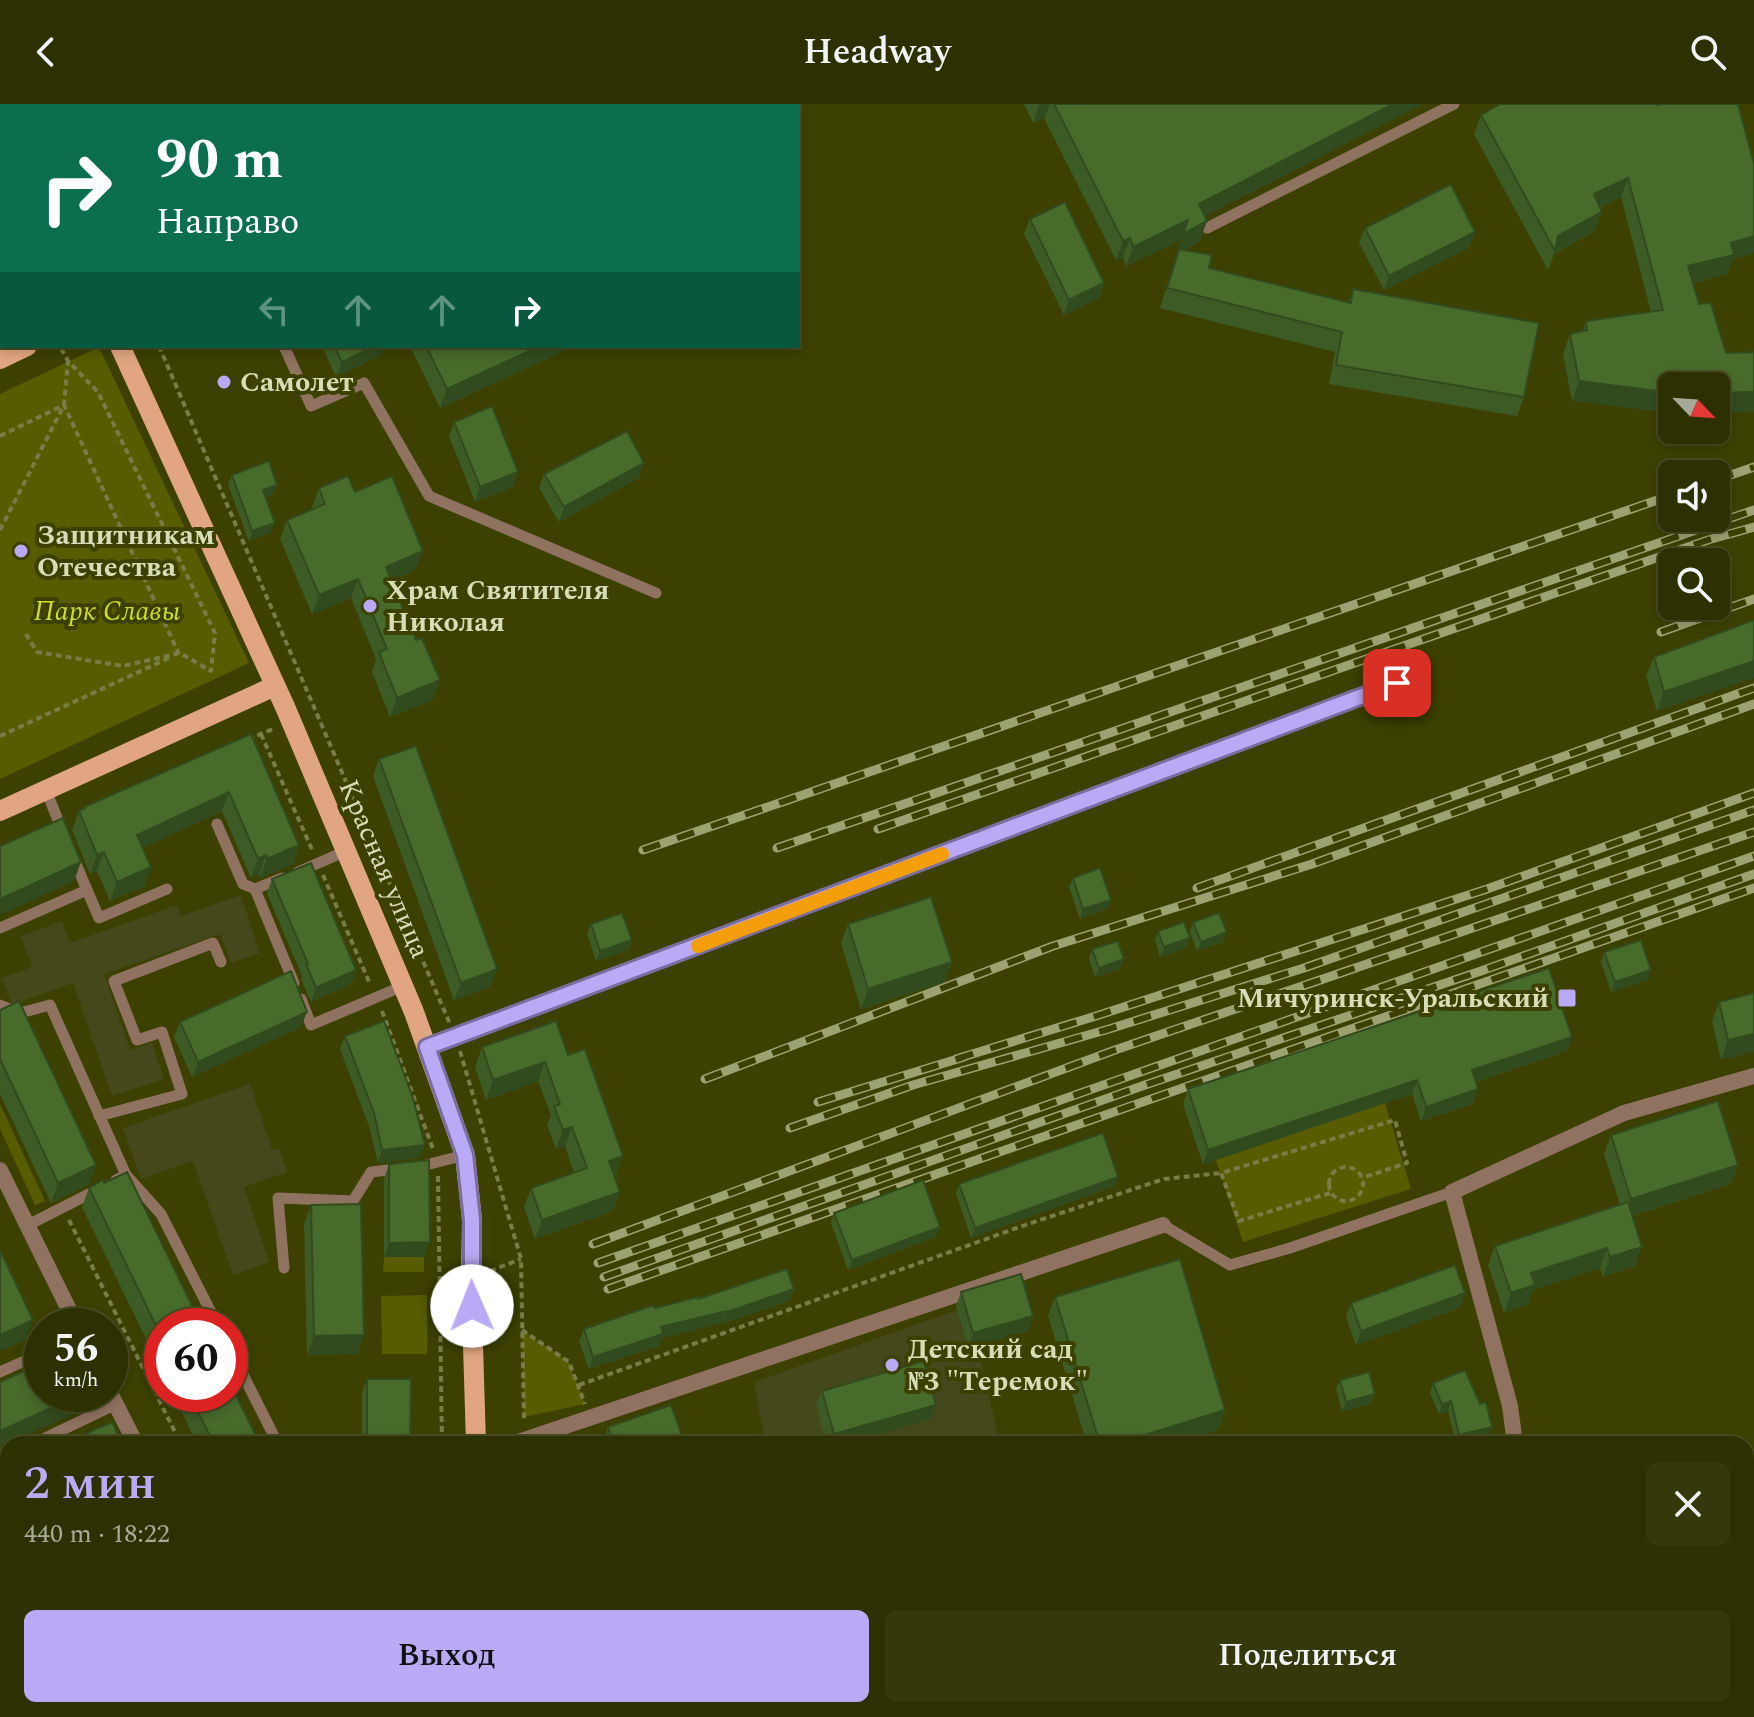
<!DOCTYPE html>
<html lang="ru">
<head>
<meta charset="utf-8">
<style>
	:root { --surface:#2d3000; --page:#35380a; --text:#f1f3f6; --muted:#a7a999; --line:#484b22; --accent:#baaaf6 }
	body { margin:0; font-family:Spectral,serif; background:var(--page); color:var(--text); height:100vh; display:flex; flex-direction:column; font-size:30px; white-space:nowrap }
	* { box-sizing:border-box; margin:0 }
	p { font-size:26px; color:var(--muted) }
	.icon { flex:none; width:44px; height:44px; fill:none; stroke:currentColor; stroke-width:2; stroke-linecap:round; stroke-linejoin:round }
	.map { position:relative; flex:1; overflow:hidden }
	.panel { position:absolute; left:0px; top:1332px; width:1754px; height:282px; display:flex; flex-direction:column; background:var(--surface); border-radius:24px 24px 0 0; box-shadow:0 4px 12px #0003,0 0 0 2px var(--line) }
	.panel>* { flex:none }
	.hud { position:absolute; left:0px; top:0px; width:800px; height:244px; box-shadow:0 4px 12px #0003,0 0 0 2px var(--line); background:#0b6e4f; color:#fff; overflow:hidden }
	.needle { width:52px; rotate:115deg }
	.controls { position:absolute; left:1658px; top:268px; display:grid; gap:16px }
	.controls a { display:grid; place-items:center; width:72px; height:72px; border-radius:12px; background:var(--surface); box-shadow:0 4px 12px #0003,0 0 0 2px var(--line); font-size:40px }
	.speed { position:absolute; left:24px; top:1204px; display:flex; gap:16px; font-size:40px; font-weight:700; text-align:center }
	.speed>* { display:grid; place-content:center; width:104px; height:104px; border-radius:50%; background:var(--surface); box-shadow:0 4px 12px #0003,0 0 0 2px var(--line); line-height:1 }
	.speed small { font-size:20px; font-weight:400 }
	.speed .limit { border:12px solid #d22; background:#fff; color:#111 }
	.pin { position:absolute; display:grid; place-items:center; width:68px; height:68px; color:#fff; margin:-34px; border-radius:16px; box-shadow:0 4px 12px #0006 }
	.me { position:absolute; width:88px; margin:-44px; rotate:359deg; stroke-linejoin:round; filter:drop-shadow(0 0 6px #0008) }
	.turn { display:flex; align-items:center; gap:28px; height:168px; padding:0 24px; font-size:36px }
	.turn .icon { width:104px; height:104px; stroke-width:2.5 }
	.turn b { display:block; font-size:56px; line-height:68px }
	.lanes { display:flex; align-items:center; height:76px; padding:0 24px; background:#0003; justify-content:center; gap:40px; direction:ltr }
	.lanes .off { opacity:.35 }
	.round { display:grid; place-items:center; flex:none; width:84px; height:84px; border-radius:12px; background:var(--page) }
	.headline { display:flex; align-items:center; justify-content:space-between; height:136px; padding:0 24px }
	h1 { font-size:48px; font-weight:600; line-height:60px; color:var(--accent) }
	.action { display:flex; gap:16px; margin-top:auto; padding:16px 24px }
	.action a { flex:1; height:92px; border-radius:12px; background:var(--accent); color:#111; font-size:32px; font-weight:600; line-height:92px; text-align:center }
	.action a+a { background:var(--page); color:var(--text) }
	header { display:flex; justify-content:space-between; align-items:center; height:104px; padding:0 24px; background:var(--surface); font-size:36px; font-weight:600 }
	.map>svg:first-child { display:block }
	.built { fill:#44481a }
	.green { fill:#575c01 }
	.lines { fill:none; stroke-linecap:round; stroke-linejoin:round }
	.path { stroke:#787d47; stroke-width:4; stroke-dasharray:6 4; stroke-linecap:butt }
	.lane { stroke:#8f7260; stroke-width:11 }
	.street { stroke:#8f7260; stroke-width:16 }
	.secondary { stroke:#be9073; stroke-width:16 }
	.primary { stroke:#e1a681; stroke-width:20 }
	.rail-casing { stroke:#9da272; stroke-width:9 }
	.rail { stroke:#3c4000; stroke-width:6; stroke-dasharray:18; stroke-linecap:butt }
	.wall { fill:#3d5c25 }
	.shaded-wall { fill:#324b1e }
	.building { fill:#476b2b; stroke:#324b1e; stroke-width:2 }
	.route-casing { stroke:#796ea0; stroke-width:20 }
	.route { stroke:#baaaf6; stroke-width:14 }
	.slow { stroke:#f59e0b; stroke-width:14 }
	.poi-dot { fill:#baaaf6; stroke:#3c4000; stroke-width:3 }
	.labels { text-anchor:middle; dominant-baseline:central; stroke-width:8; stroke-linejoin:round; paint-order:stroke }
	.poi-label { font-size:28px; font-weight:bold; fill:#d8ddb7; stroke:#3c4000; text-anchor:start }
	.park-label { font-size:28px; font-style:italic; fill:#cfda30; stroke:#3c4000 }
	.street-label { font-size:28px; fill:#d8ddb7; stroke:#3c4000 }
</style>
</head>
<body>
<header><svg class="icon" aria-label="back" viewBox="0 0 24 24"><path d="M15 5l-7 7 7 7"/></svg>Headway<svg class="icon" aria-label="search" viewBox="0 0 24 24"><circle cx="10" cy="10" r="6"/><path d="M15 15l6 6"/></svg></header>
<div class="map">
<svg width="1754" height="1613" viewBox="0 0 1754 1613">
	<rect width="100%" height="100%" fill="#3c4000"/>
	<path class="built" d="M241 791 260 849 231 859 220 830 104 870 130 946 152 939 164 975 112 992 73 879 12 901 2 874 32 863 21 832 62 817 70 839 177 801 181 812Z
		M250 980 272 1046 279 1044 287 1068 244 1083 269 1158 233 1171 193 1057 141 1075 123 1024Z
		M957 1206 968 1244 977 1241 1000 1340H765L754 1278Z
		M6 1532 8 1539V1606H28L29 1613H0V1534Z
		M531 1606H699L671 1612 559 1613H532Z"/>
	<path class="green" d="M99 243 249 559 0 675V290Z
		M1385 999 1411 1085 1243 1138 1216 1056Z
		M0 1000 45 1097 35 1101 0 1025Z
		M384 1153H424V1168H383Z
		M427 1191V1250H382L381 1192Z
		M522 1226 569 1258 585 1300 524 1313Z"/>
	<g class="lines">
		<path class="path" d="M45 0 46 2
			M615 2 619 0
			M0 223H2
			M159 242 450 920
			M0 332 64 301 179 550
			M0 426 64 301 68 257
			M26 530 37 548 123 562 180 549 211 567 215 529 98 288 68 257 60 242
			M261 630 313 748
			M0 632 171 553
			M248 635 273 625
			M323 771 370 880
			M382 907 433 1045
			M460 947 521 1155 524 1317
			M1329 1080a17 17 0 1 1 34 0a17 17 0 1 1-34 0Z
			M438 1072 442 1340
			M1330 1089 1239 1117 1221 1069 1395 1016 1407 1059 1362 1074
			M69 1116 181 1340
			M490 1167 521 1155
			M522 1226 569 1258 585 1300
			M579 1281 1028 1120 1164 1075 1221 1069
			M447 1606V1613"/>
		<path class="lane" d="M1207 124 1454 0
			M284 242 311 302 364 279 429 392 656 489
			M46 686 63 729
			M217 720 243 780 255 785
			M298 768 346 747
			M282 774 255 785 294 879
			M87 786 99 814 167 785
			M0 824 87 786 73 753
			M301 895 311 921 403 882
			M0 901 20 909 50 901 126 1071 116 1076
			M427 943 1397 579
			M99 1012 182 990 162 928 137 936 114 877 213 839 221 858
			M126 1071 161 1110 218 1222
			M1163 1121 1230 1161 1290 1144 1452 1088
			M26 1122 97 1086
			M284 1164 278 1094 353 1097 371 1068 422 1062 465 1051
			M230 1245 278 1340
			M0 1268 42 1249
			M33 1340 116 1300
			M0 1356 8 1352
			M0 1475 8 1498
			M192 1613 207 1606"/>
		<path class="street" d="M421 0 422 2
			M0 1066 77 1222
			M110 1289 136 1340
			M512 1340 1163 1121
			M1515 1340 1510 1302 1452 1088 1624 1009 1754 972
			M1746 1380 1754 1377
			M259 1606 262 1613
			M1018 1613 1037 1606
			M1517 1613 1519 1606"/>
		<path class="secondary" d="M12 0 13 2
			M502 2 506 0"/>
		<path class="primary" d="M120 242 286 605 414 908 465 1051 472 1116 471 1174 476 1340
			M0 255 27 242
			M0 707 275 582
			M482 1606V1613"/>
		<defs>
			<path id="rail" d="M1716 376 1754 363
				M1661 528 1754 495
				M878 725 1708 436 1754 423
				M777 744 1754 406
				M643 746 1672 391
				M1197 784 1754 584
				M956 955 1096 912 1487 785 1754 689
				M705 975 1053 842 1312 760 1754 600
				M818 998 964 953
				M790 1024 913 981 1109 925 1304 864 1754 706
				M593 1140 1115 946 1754 728
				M598 1159 1754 752
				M604 1173 1145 981 1481 867 1754 770
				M608 1185 1754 784"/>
		</defs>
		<use href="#rail" class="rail-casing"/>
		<use href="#rail" class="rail"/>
	</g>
	<path class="wall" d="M1024 0H1423L1205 112 1200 137 1183 146 1209 164 1348 199 1353 185 1524 293 1517 312 1329 280 1335 248 1160 204 1181 136 1126 162 1123 154 1116 156 1044 14 1033 19Z
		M1656 0 1732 156 1727 170 1693 179 1699 200 1726 249 1754 248V308H1716L1572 297 1563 250 1570 230 1583 227 1586 217 1651 208 1621 93 1600 104 1595 127 1554 150 1548 166 1474 30 1481 11Z
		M1030 115 1104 179 1099 194 1064 211 1024 130Z
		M1365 124 1470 143 1384 186 1359 139Z
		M322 242H384L381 251 336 273Z
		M410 242H575L440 304Z
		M454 318 513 383 475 398 449 332Z
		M544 370 639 374 559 418 539 384Z
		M232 371 277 381 274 390 265 393 271 428 249 437 228 381Z
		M319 384 355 388 416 466 391 477 416 536 440 576 432 596 390 613 372 568 376 555 351 494 312 510 280 435 287 416 312 405V404Z
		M1754 516 1657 607 1646 572 1654 553Z
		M251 630 299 741 293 760 260 774 259 770 251 774 222 707 142 744 151 763 144 782 110 797 97 767 90 770 72 726 79 707 84 705V703Z
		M379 655 490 883 454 896 373 672Z
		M1073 774 1107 805 1080 815 1069 783Z
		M272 775 356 866 351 880 311 898 301 875 302 872 267 789Z
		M1193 818 1223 838 1197 847 1190 828Z
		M591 820 632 836 628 846 596 857 587 829Z
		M848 820 945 878 861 905 841 839Z
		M1158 827 1190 834 1186 844 1160 853 1155 836Z
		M1092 845 1124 855 1120 865 1095 873 1089 855Z
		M1604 848 1648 876 1611 888 1601 858Z
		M1754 889 1721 956 1712 917 1719 898Z
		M0 906 96 1061 89 1080 51 1099 0 990Z
		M180 918 301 923 192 973 174 933Z
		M345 932 420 1054 378 1059 369 1022 340 945Z
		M1572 933 1567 947 1476 978 1478 985 1473 1000 1421 1017 1412 990 1203 1060 1183 1000 1188 985Z
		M482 943 568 951 623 1052 616 1071 614 1072 620 1088 613 1107 535 1135 524 1103 531 1084 574 1069 565 1042 556 1045 547 1021 551 1011 538 977 486 996 475 963Z
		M1611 1031 1738 1061 1731 1080 1632 1112 1635 1162 1603 1173 1600 1164 1533 1186 1528 1200 1504 1209 1488 1161 1495 1142 1620 1101 1604 1050Z
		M389 1060 424 1153H384V1075Z
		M1118 1073 1115 1082 971 1134 956 1090 959 1080Z
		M89 1084 162 1222V1268L82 1103Z
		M311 1101 364 1231 357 1250 307 1251 304 1120Z
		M834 1109 936 1133 848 1166 831 1119Z
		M794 1185 789 1197 722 1220V1219L662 1234 659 1242 589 1265 579 1237 584 1225 655 1204 698 1195Z
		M961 1188 1028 1227 968 1244 956 1202Z
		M1055 1193 1225 1306 1218 1326 1172 1340H1087L1048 1212Z
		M1351 1199 1460 1204 1356 1241 1346 1213Z
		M367 1275 410 1340H362V1289Z
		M1340 1276 1371 1300 1342 1307 1336 1285Z
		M1433 1279 1480 1300 1492 1323 1488 1333 1456 1340 1448 1307 1439 1310 1430 1289Z
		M822 1287 931 1315 846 1340H827L816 1301Z
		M173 1290H230L260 1340H197Z
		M608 1323 685 1340H604L603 1337Z
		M562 1606H614V1613H559Z
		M1551 1606H1591L1590 1613H1550Z"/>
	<path class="shaded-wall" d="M698 0H726L722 2H694Z
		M1040 0H1050L1044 14 1033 19Z
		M1393 0H1423L1192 119 1199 100Z
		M1628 74 1621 93 1587 110 1594 90Z
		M1602 108 1595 127 1554 149 1558 132Z
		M1188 116 1181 136 1126 162 1133 143Z
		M1207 117 1200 137 1176 150 1183 130Z
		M1475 128 1470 143 1384 186 1389 172Z
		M1754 132V149L1732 156 1727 170 1681 182 1688 162 1731 139Z
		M1130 134 1123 154 1116 156 1123 137Z
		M1104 179 1099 194 1064 211 1069 196Z
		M374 242H384L381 251 336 273 342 258Z
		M540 242H575L440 304 447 285Z
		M1579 277 1672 289V309L1572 297Z
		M1754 288V308H1716V289Z
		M644 359 639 374 559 418 564 403Z
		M518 368 513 383 475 398 480 383Z
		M277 381 274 390 259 396 263 386Z
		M275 419 271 428 249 437 252 427Z
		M423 447 416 466 378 482 386 463Z
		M358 475 351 494 312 510 319 491Z
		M1754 557V574L1657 607 1664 588Z
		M440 576 432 596 390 613 397 594Z
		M229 688 222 707 130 750 137 731Z
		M299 741 293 760 260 774 267 755Z
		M104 748 97 767 90 770 97 751Z
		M266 751 259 770 251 774 258 755Z
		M81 758 74 777 0 811V795Z
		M151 763 144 782 110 797 117 778Z
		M1111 796 1107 805 1080 815 1083 805Z
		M1227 828 1223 838 1197 847 1201 838Z
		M1190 834 1186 844 1160 853 1164 843Z
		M632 836 628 846 596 857 600 847Z
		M1124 855 1120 865 1095 873 1099 864Z
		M952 858 945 878 861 905 868 885Z
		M497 865 490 883 454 896 461 879Z
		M356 866 351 880 311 898 316 884Z
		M1651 866 1648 876 1611 888 1615 878Z
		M307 908 301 923 192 973 198 958Z
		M1754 930V948L1721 956 1728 936Z
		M1572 933 1567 947 1466 981 1472 966Z
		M545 958 538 977 486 996 493 976Z
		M1417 976 1412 990 1203 1060 1208 1046Z
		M1478 985 1473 1000 1421 1017 1426 1003Z
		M572 1023 565 1042 556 1045 563 1026Z
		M425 1041 420 1054 378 1059 382 1046Z
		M623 1052 616 1071 602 1076 609 1057Z
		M96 1061 89 1080 51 1099 58 1079Z
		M1738 1061 1731 1080 1624 1114 1631 1095Z
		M1118 1073 1115 1082 971 1134 975 1124Z
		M620 1088 613 1107 535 1135 542 1116Z
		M940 1123 936 1133 848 1166 852 1156Z
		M430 1138 424 1153H384L389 1139Z
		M1642 1143 1635 1162 1603 1173 1610 1153Z
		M1607 1144 1600 1164 1533 1186 1528 1200 1504 1209 1511 1189 1531 1169Z
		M794 1185 789 1197 722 1220 727 1208Z
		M1465 1189 1460 1204 1356 1241 1361 1227Z
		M726 1207 722 1219 662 1234 659 1242 589 1265 593 1253 661 1223Z
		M1033 1212 1028 1227 968 1244 973 1229Z
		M33 1216 26 1236 0 1247V1231Z
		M364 1231 357 1250 307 1251 314 1232Z
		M83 1290 76 1309 0 1343V1327Z
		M1375 1290 1371 1300 1342 1307 1346 1298Z
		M1451 1297 1448 1307 1439 1310 1442 1301Z
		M936 1301 931 1315 846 1340H831L834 1330Z
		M1225 1306 1218 1326 1172 1340H1116Z
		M1492 1323 1488 1333 1456 1340 1459 1331Z
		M1754 1448V1456L1746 1458V1450Z
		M142 1606H177L162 1613H127Z
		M1281 1606H1284L1281 1613H1266Z"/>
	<path class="building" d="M86 0H139L140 2H82Z
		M627 0H698L694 2H623Z
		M1054 0H1393L1199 100 1207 117 1183 130 1188 116 1133 143 1130 134 1123 137Z
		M1500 0H1656L1657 1 1662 0H1738L1754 60V132L1731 139 1734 151 1688 162 1699 200 1711 199 1726 249 1754 248V288L1716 289V282H1672V289L1579 277 1570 230 1587 226 1586 217 1663 206 1628 74 1594 90 1602 108 1558 132 1555 147 1481 11Z
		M1451 80 1475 128 1389 172 1365 124Z
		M1065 98 1104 179 1069 196 1030 115Z
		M1179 145 1212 151 1209 164 1351 199 1353 185 1539 219 1524 293 1336 261 1342 228 1167 184Z
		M334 242H374L342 258Z
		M426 242H540L447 285Z
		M492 302 518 368 480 383 454 318Z
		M627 327 644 359 564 403 544 370Z
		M269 357 277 381 263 386 275 419 252 427 232 371Z
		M348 372 355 388 392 372 423 447 386 463 416 536 422 534 440 576 397 594 379 548 387 545 358 475 319 491 287 416 325 400 319 384Z
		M1754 516V557L1664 588 1654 553Z
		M251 630 299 741 267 755 266 751 258 755 229 688 137 731 151 763 117 778 104 748 97 751 79 707 85 704 84 703Z
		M416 642 497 865 461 879 379 655Z
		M63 714 81 758 0 795V742Z
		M311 759 356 866 316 884 306 860H308L272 775Z
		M1100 764 1111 796 1083 805 1073 774Z
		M931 793 952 858 868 885 848 820Z
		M622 809 632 836 600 847 591 820Z
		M1219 809 1227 828 1201 838 1193 818Z
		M1184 818 1190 834 1164 843 1158 827Z
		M1641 836 1651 866 1615 878 1604 848Z
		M1118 837 1124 855 1099 864 1092 845Z
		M1549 864 1572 933 1472 966 1478 985 1426 1003 1417 976 1208 1046 1188 985Z
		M291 867 307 908 198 958 180 918Z
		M1754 889V930L1728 936 1719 898Z
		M19 897 96 1061 58 1079 0 955V906Z
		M384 917 413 994 425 1041 382 1046 374 1009 345 932Z
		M556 917 568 951 585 945 623 1052 609 1057 620 1088 542 1116 531 1084 587 1064 572 1023 563 1026 554 1002 560 1000 545 958 493 976 482 943Z
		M1718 997 1738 1061 1631 1095 1611 1031Z
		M1103 1029 1118 1073 975 1124 959 1080Z
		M429 1056 430 1138 389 1139V1060Z
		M127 1068 202 1222H162V1234L89 1084 103 1076 104 1079Z
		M923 1076 940 1123 852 1156 834 1109Z
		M1628 1098 1642 1143 1610 1153 1607 1144 1531 1169 1535 1181 1511 1189 1495 1142Z
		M361 1100 364 1231 314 1232 311 1101Z
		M0 1146 33 1216 0 1231Z
		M1180 1155 1225 1306 1116 1340H1100L1055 1193Z
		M1455 1161 1465 1189 1361 1227 1351 1199Z
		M787 1165 794 1185 727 1208 726 1207 661 1223 663 1230 593 1253 584 1225 654 1201 655 1204 698 1193V1195Z
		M1021 1170 1033 1212 973 1229 961 1188Z
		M924 1257 936 1301 834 1330 822 1287Z
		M42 1259V1290H81L0 1327V1278Z
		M1465 1266 1480 1300 1486 1298 1492 1323 1459 1331 1451 1297 1442 1301 1433 1279Z
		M1369 1268 1375 1290 1346 1298 1340 1276Z
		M367 1275H411L410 1340H367Z
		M230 1279 260 1340H214L189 1290H230Z
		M671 1301 685 1340H614L608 1323Z
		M112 1318 123 1340H77L74 1335Z
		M1754 1420V1448L1746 1450V1422Z
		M38 1606H142L127 1613H41Z
		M324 1606H358L361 1613H309Z
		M401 1606H444L445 1613H391V1607Z
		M565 1606H614V1613H565Z
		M1182 1606H1281L1266 1613H1166Z
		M1452 1606H1476L1474 1613H1447V1611L1450 1612Z
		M1553 1606H1591L1590 1611 1581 1609 1580 1613H1551Z"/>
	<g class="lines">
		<defs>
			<path id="route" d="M472 1202V1116L465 1051 427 943 1397 579"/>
		</defs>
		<use href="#route" class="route-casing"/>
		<use href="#route" class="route"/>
		<path class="slow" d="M698 842 942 750"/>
	</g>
	<g class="poi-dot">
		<circle cx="224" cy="278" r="8"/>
		<circle cx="21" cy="447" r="8"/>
		<circle cx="370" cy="502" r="8"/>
		<rect x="1557" y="884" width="20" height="20" rx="4"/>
		<circle cx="892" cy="1261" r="8"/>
	</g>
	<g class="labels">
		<g class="poi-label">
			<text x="240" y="278">Самолет</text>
			<text x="37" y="431">Защитникам<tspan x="37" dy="32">Отечества</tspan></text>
			<text x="386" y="486">Храм Святителя<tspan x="386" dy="32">Николая</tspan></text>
			<text x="1549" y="894" text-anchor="end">Мичуринск-Уральский</text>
			<text x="908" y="1245">Детский сад<tspan x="908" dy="32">№3 "Теремок"</tspan></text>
		</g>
		<g class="park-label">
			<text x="107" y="507">Парк Славы</text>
		</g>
		<g class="street-label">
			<text transform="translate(384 765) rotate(67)">Красная улица</text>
		</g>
	</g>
</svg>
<div class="controls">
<a><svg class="needle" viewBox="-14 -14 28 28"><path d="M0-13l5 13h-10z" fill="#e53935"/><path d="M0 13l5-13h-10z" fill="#a7a999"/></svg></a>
<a><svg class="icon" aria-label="sound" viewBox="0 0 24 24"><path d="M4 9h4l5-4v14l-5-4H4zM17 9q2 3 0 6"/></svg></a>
<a><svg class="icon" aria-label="search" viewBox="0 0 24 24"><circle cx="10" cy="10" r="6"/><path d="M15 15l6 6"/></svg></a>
</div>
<div class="speed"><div>56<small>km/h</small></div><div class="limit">60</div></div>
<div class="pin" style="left:1397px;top:579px;background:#d93025"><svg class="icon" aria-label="arrive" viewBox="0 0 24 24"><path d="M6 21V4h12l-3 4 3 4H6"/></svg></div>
<svg class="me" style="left:472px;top:1202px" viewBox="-20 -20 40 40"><circle r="19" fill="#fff"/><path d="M0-13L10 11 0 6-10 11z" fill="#baaaf6"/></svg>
<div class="hud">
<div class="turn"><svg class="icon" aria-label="right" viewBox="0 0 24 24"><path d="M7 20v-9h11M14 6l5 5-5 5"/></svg><div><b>90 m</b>Направо</div></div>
<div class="lanes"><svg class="icon off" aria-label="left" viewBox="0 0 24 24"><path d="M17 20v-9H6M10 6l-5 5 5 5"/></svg><svg class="icon off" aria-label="ahead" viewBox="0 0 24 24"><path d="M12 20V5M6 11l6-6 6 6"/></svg><svg class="icon off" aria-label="ahead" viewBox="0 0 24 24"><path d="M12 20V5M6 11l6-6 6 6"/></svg><svg class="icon" aria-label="right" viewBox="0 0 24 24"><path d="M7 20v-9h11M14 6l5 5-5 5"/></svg></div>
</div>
<section class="panel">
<div class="headline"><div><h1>2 мин</h1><p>440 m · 18:22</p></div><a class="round"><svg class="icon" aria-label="close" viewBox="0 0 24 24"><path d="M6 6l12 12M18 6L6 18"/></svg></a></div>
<div class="action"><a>Выход</a><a>Поделиться</a></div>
</section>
</div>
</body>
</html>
